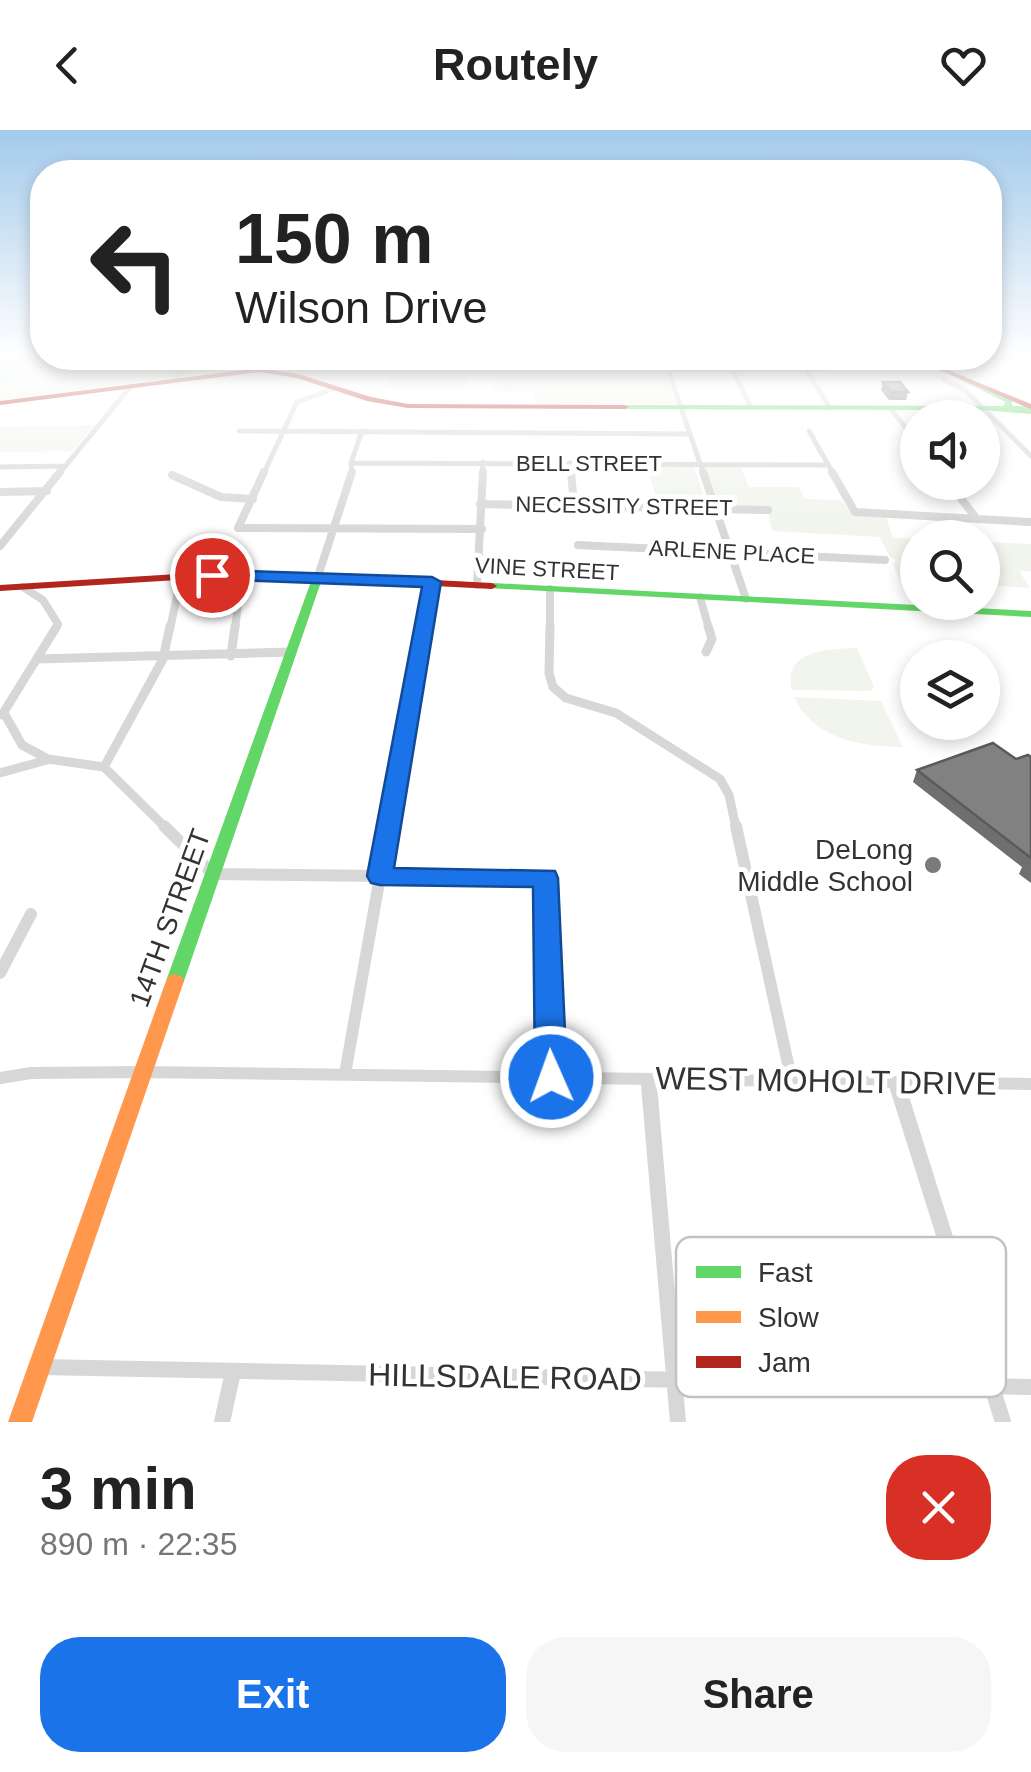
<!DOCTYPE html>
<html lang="en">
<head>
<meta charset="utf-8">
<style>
	:root { --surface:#fff; --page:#f6f6f6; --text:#222; --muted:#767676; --accent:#1a73e8 }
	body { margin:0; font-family:Arial,sans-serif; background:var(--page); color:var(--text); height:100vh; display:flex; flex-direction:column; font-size:38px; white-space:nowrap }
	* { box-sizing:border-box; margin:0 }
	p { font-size:32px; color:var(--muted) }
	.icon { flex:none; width:55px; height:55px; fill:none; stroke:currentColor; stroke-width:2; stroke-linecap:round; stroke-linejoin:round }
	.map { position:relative; height:1292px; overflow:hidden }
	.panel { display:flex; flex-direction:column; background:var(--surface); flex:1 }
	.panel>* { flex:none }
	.top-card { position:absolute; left:30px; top:30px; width:972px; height:210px; border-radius:40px; box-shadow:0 5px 15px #0003; background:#fff; color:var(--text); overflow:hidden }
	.fabs { position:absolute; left:900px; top:270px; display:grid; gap:20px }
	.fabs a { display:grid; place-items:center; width:100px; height:100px; border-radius:50%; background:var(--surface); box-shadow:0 5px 15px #0003; font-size:50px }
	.pin { position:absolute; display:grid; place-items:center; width:85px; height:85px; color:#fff; margin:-42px; border:5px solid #fff; border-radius:50%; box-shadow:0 2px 10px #0007 }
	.me { position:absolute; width:110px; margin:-55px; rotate:358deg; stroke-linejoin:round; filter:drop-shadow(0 0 8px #0008) }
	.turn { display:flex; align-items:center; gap:35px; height:210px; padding:0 40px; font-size:45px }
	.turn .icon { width:130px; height:130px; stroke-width:2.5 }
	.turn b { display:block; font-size:70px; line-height:85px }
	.round { display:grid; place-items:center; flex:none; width:105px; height:105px; border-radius:40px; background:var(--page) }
	.overview { display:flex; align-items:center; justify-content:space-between; height:170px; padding:0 40px }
	h1 { font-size:60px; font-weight:800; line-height:75px }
	.primary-button { display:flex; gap:20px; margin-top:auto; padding:20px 40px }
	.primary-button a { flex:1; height:115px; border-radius:40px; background:var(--accent); color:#fff; font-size:40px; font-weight:800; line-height:115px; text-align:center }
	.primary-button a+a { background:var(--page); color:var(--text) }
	header { display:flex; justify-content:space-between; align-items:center; height:130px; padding:0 40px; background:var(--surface); font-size:45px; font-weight:800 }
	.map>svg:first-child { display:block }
	.green { fill:#f1f5ed }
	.water { fill:#ddebf3 }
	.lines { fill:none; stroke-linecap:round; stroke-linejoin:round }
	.street-far4 { stroke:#d7d7d7; stroke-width:5 }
	.street-far3 { stroke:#d7d7d7; stroke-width:8 }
	.street-far2 { stroke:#d7d7d7; stroke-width:9 }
	.street-far1 { stroke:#d7d7d7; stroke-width:12 }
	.street { stroke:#d7d7d7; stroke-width:16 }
	.fast { fill:#63d668; fill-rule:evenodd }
	.slow { fill:#ff974d; fill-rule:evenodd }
	.jam { fill:#b3261e; fill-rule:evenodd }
	.wall { fill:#6f6f6f }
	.building { fill:#818181; stroke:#5a5a5a; stroke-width:2.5 }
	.route { fill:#1a73e8; stroke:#114b97; stroke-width:2.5 }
	.poi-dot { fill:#7a7a7a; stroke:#fff; stroke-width:4 }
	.labels { text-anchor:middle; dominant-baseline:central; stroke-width:10; stroke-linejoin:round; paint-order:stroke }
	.far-street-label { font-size:22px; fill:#333; stroke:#fff }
	.poi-label { font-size:28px; fill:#333; stroke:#fff; text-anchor:end }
	.street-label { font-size:28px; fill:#333; stroke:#fff }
	.near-street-label { font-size:32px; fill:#333; stroke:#fff }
	.key { fill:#fff; stroke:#c2c2c2; stroke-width:2.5 }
	.key-label { font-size:28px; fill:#333 }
</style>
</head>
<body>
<header><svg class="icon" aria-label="back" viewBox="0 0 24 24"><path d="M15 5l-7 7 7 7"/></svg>Routely<svg class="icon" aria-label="heart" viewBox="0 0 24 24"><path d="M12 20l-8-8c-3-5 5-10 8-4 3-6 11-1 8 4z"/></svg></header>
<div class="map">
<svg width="1031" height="1292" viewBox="0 0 1031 1292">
	<rect width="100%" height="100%" fill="#fff"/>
	<path class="green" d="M86 228H662L675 274H535L534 263H494L497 238H470L467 258H386L392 238H310L305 246 280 240H234L0 271V255Z
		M95 295 72 321 0 322V297Z
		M647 336 694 337 706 372 658 373Z
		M740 336 749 357H799L804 369 841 370 851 383 886 387 893 408 917 409V452L900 451 893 434 896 430 890 427 880 407 772 401 767 379 718 375 704 337Z
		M982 412 1031 414V441H1019L1030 458 983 455Z
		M857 518 874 557 870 561 792 560C783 519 829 519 857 518Z
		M794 567 881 571 903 617C862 617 813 609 794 567Z"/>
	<path class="water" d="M0 225 86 228 0 255Z"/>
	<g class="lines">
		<path class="street-far4" d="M990 227H1031
			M664 228 704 345
			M794 228 806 239 830 278
			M667 239H820L894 231
			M732 239 751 277
			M943 249 966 261 1031 326
			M176 250V245L211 228
			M890 278 918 313
			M239 301 689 304
			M809 301 834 345
			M351 333 828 335
			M570 333 571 345
			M0 337 65 336
			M58 345 131 256
			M263 345 297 272 333 259
			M352 345 351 333 362 301
			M482 345 483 332"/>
		<path class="street-far3" d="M264 342 238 398 482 399
			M571 342 574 374
			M703 342 746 469
			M832 342 855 382 1031 392
			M172 345 221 367 253 369
			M948 352 977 389
			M0 362 47 361
			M480 374 768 380
			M578 415 885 430
			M0 416 60 342
			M318 446 352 342
			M477 455 483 342
			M23 457 43 470 58 494 55 499
			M700 467 709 499
			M170 499 181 447
			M235 499 242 443
			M424 499 432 452
			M550 499V459"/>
		<path class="street-far2" d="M550 496 549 543 553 557 566 568 616 583 720 649 729 665 736 698
			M706 522 712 509 708 496
			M231 526 235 496
			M38 529 290 522
			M4 583 22 615 48 629 104 637 166 698
			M2 585 57 496
			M104 637 163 529 170 496
			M0 643 47 630
			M388 698 424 496"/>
		<path class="street-far1" d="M164 696 213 744 546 748 551 947
			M736 696 792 952
			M0 843 31 784
			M345 944 389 696
			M0 948 31 943 142 942 1031 954
			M649 949 650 957
			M896 953 897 957"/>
		<path class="street" d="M649 955 678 1292
			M897 955 1003 1292
			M40 1237 1031 1257
			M222 1292 233 1242"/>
		<path class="fast" d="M957 246H961L1012 269V276H1031V284L984 280 625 279 621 277 625 275 1004 276 1005 272 957 248Z
			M318 443 323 446 184 851 181 856 175 858 169 856 166 851 313 446Z
			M492 453 1031 481V487L488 458 487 456Z"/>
		<path class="slow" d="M175 844 181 846 184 851 32 1292H8L166 851 169 846Z"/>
		<path class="jam" d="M911 228H919L1031 274V279Z
			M260 238 298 244 371 267 408 274 625 275 629 277 625 279 408 278 367 271 297 248 260 242 0 275V271Z
			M242 440 492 453 497 456 492 459 242 446 0 461V455Z"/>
	</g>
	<path class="wall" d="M883 252 908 262 906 270H889L881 260Z
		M1031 627V753L1019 744 1022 737 913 652 917 640Z"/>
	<path class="building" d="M883 252H900L908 262H891Z
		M993 613 1016 629 1028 625 1031 627V728L917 640Z"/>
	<linearGradient id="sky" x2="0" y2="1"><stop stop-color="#a3caec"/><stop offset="0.55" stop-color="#fff"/><stop offset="1" stop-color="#fff" stop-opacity="0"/></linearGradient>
	<rect width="1031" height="406" fill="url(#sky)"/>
	<path class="route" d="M212 440 432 447 441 452 394 738 555 741 558 748 567 947 562 957 551 960 540 957 535 947 533 757 380 755 371 753 367 746 422 457 205 449 203 445Z"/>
	<circle class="poi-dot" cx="933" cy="735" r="10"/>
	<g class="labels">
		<g class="far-street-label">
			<text x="589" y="333">BELL STREET</text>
			<text transform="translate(624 376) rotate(1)">NECESSITY STREET</text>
			<text transform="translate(732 422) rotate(3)">ARLENE PLACE</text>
			<text transform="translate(547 439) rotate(3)">VINE STREET</text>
		</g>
		<g class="poi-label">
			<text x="913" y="719">DeLong<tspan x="913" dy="32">Middle School</tspan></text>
		</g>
		<g class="street-label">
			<text transform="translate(170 788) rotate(-70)">14TH STREET</text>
		</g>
		<g class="near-street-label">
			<text transform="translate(826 951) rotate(1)">WEST MOHOLT DRIVE</text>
			<text transform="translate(505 1247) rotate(1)">HILLSDALE ROAD</text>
		</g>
	</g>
	<rect x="676" y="1107" width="330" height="160" rx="15" class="key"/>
	<rect x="696" y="1136" width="45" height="12" fill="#63d668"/>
	<rect x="696" y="1181" width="45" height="12" fill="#ff974d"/>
	<rect x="696" y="1226" width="45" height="12" fill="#b3261e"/>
	<g class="key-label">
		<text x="758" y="1152">Fast</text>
		<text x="758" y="1197">Slow</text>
		<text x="758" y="1242">Jam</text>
	</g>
</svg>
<div class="fabs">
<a><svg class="icon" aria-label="sound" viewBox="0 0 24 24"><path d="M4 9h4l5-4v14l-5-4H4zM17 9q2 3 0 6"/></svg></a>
<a><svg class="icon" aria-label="search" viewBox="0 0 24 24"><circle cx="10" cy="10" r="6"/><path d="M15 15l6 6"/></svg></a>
<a><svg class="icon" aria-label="layers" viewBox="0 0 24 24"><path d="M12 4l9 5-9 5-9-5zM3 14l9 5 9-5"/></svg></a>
</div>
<div class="pin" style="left:212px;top:445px;background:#d93025"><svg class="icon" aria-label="arrive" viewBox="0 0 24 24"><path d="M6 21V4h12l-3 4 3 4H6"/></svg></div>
<svg class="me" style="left:551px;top:947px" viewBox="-20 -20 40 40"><circle r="17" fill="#1a73e8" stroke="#fff" stroke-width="3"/><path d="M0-11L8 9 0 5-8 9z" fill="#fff"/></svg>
<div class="top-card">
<div class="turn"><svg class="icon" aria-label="left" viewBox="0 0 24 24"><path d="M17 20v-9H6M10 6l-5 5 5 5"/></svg><div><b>150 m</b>Wilson Drive</div></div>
</div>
</div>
<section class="panel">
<div class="overview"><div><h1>3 min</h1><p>890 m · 22:35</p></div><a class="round" style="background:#d93025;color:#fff"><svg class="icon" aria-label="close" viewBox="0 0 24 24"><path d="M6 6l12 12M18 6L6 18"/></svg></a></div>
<div class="primary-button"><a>Exit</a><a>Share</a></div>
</section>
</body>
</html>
